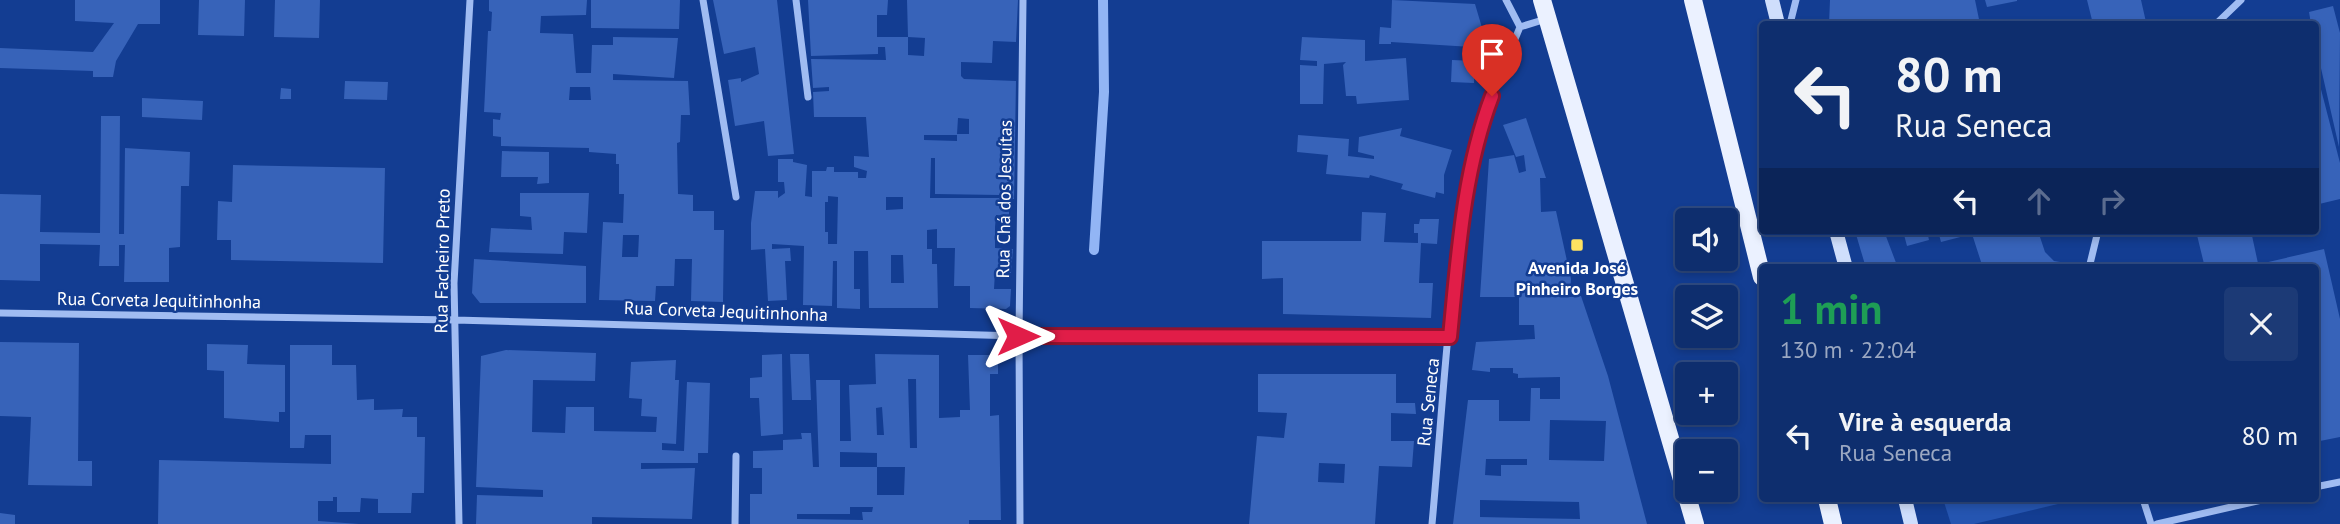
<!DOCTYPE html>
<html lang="pt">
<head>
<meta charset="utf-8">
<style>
	:root { --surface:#0e2e6e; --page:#1c3a76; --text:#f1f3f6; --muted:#9ba8c2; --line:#2e4a81 }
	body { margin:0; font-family:"PT Sans",sans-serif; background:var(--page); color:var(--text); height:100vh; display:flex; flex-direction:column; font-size:26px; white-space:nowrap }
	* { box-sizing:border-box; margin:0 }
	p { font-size:23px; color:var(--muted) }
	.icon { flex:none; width:38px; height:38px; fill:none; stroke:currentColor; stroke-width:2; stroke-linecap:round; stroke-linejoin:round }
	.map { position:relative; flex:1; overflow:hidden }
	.drawer { position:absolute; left:1759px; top:264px; width:560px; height:238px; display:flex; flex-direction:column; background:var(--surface); border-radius:7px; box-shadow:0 4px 10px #0003,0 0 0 2px var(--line) }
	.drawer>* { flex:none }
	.hud { position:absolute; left:1759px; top:21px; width:560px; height:214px; border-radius:7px; box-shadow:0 4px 10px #0003,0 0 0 2px var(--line); background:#0e2e6e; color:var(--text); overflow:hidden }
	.fabs { position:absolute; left:1675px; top:208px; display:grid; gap:14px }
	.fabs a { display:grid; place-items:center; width:63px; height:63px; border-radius:7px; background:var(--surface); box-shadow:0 4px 10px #0003,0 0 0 2px var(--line); font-size:35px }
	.pin { position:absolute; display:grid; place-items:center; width:60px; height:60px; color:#fff; margin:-72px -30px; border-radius:50% 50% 50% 0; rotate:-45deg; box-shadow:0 0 7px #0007 }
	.pin .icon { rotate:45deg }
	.me { position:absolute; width:77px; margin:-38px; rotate:90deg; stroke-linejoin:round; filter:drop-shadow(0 0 5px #0008) }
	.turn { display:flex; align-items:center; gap:24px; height:147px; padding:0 21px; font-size:32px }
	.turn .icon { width:91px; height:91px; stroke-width:2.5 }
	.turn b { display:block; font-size:49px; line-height:60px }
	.lanes { display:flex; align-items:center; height:66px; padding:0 21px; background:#0003; justify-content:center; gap:35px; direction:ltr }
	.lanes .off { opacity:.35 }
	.round { display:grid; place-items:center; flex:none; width:74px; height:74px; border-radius:7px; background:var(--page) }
	.summary { display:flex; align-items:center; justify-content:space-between; height:119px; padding:0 21px }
	h1 { font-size:42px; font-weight:800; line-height:52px; color:#1e9e55 }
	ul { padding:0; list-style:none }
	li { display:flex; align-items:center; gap:21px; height:105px; padding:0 21px }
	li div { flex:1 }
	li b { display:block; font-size:26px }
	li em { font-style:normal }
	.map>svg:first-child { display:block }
	.green { fill:#2555b1 }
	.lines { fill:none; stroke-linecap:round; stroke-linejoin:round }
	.stream { stroke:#92b5f5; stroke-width:10 }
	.building { fill:#3763b9; fill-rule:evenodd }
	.street { stroke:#a0bcf2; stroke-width:7 }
	.secondary { stroke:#cfdefc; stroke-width:14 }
	.primary { stroke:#ebf1ff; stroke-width:18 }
	.route-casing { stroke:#92132f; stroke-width:18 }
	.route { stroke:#e11d48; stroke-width:12 }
	.poi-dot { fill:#ffe261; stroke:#133d92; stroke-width:2.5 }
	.labels { text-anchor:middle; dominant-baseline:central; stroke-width:5; stroke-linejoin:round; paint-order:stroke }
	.street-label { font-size:18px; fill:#fff; stroke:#133d92 }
	.poi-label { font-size:18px; font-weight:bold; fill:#fff; stroke:#133d92 }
</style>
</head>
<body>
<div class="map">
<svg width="2340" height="524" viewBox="0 0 2340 524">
	<rect width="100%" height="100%" fill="#133d92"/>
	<path class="green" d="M1943 499H2079L1974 524H1951Z"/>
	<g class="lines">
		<path class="stream" d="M1094 250 1104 92 1103 0"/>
	</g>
	<path class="building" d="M75 0H160V24H138L116 61 113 77H93V71L0 68V48L93 52 114 23 75 21Z
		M199 0H245L244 36 198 35Z
		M275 0H320L319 38 274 37Z
		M489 0H587L586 15 541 16 540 33 573 34 576 73H591L592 45H613V37L678 38 674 78 613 74V80L688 81 690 115H681L680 142 677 143 678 194 693 195V211H714V230H724L723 302 691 301 692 259H675L674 286H656L655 301 599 300 603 222 623 223 624 194H619V164H616V154L589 152V148L501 146V137L493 136V119L500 120 501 113 484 112 488 31H491L492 12 489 11ZM570 87H590L591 100H569ZM623 235H639L638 257H622Z
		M591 0H680L679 29 591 28Z
		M713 0H777L794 154 768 156 764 121 735 126 728 80 741 78V82L759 74 755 47 724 54Z
		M808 0H888L887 15H877V37H908V55L924 56 925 38 908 37 907 0H1018L1016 42 993 41 992 63 961 62V76L964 79 1016 81 1014 199H1009V216L996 215 995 227V248L1013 249 1011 273 995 272 994 289H1011L1010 306 1006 309 970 308V286H954L955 248H937V229L927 230V249H932V264H937L938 308H869L868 251H854V289H860V309L837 308V261H833L832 306 803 305 804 246 772 244V249L790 248 791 261H785L787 300 768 301 765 249 751 250V223L755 191H778V198L785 193 784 182H778V159H793V162L807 165 805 196 812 197V171H826L827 167H834V172H858V178H866L867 171 854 167V156L869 157 866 117H814L813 92 829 91V87L813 88 811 59 886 60 885 47H878V54L811 56ZM958 118 969 119V134H957ZM924 135H957V141L924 140ZM931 158H935V194L999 195V198H930ZM828 196 838 197 837 244H828V232H825V202H828ZM886 197H903V209L886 210ZM891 255H903L904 283H891Z
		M1392 0 1475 4 1488 48 1391 42V44H1379L1380 27 1391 28Z
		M1830 0H1975L1980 24H1829Z
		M1985 0H2017V1L1987 7Z
		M2087 0H2141L2146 22 2093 24Z
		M2333 6 2340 33 2339 147 2315 42V24H2311L2309 12Z
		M1302 37 1365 40V61L1406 58 1409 100 1357 104 1356 96H1346L1343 65 1346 62 1324 64 1323 104H1300V65L1317 66V61L1300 60Z
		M1452 60 1475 61 1474 83 1451 82Z
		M2315 66 2340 163V199L2315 205Z
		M345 81 388 82 387 100 344 99Z
		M281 88 291 89V99H280Z
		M142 98 203 101 202 120 142 117Z
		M101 116H120L119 234H124L125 148 190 152 189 186H181L180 247 169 248V282H124L125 245H119V266H99L100 245 40 244V281L0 280V194L41 195 40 232 100 233Z
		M1526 118 1546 178H1540L1541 212 1556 211 1571 279 1570 297 1581 296 1608 376 1647 524H1453L1468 400H1499V421H1530L1531 388H1540V399H1560V377L1518 378V374L1513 373V368H1490V372L1472 370 1476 342 1535 339 1534 325H1519V297H1480L1489 159 1514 155 1519 173 1526 171 1524 155 1516 157 1503 125ZM1550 420 1606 421 1604 461 1549 460ZM1486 459H1527V465H1501V476L1485 475ZM1480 500 1579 502 1580 519 1480 517Z
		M1402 128 1400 136 1452 150 1444 175V194L1436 192 1435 198 1401 189 1403 184 1370 175 1369 178 1326 174 1328 155 1297 152 1298 135 1349 139 1348 156 1374 159V156L1358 152 1359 137Z
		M502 151 549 152V183L537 184 538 177H501Z
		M233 165 385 168 383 263 231 260V240H217L218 201 232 202Z
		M520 193H589L587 233 564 232 563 254 489 252 491 228 532 230 531 217 520 216Z
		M1362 212 1386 213 1384 242 1418 243V233H1414V224H1419L1420 219H1439L1437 244 1421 243 1419 283H1433L1431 318 1283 314V278L1262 279V241H1361Z
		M1855 231H1884L1898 268H1866Z
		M1903 231H1927L1929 240 1907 246Z
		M1938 231H2038L2045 252 2054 261 2060 262 2059 268H1983L1972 234 1941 242Z
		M2196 231H2251L2259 268H2205Z
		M2324 249 2340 319V437L2315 442V268H2265L2264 263Z
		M474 259 586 266V303H480L472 293Z
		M0 342 79 343 78 461H92V486L28 485 31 417 0 416Z
		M207 344 248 345 247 364 285 365V412H279V422L224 418V371L207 370Z
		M290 345H332V365H356L357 400 374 399V410L403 409 402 417H417V437H425L424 493H412L411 513H378V499L361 498 360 512H337V497H333V501H318V521L359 524H158L159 460 331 464V435H305L304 448H290Z
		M506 350 596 353 595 381 533 380 532 432 565 433 566 407H594V431L656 432 657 417 641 416 642 399 629 398 631 362 676 360 675 380H679L676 444 662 443V450L684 451 687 382 710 383 708 453H698V463H641V469L695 468 692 519 592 517V524H476L477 495 543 497V490L476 487 481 356Z
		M782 354 783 434 761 436 759 398H750V378L762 377V355Z
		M790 354H809L811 400H792Z
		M875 354 939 355V418L960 417V410H970L968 355H998V374H990V416L999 415 1001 520H969V524H750V494H762V468H753V451L783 450V440L802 439 801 433H811L813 467H819L816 380H840V441H851L849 385 876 384ZM908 379H916L917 448H910ZM882 407 884 435H877L876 408ZM840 452 877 453V467H905L904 495H877V467H840ZM850 507H873L872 512H862L863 520 797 519V514H850Z
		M1258 374H1396V403H1415L1416 414 1391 413V441H1414L1412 467 1379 466 1375 524H1249L1257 436 1284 438 1287 413 1258 412ZM1319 463 1345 464 1344 483 1318 482Z
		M0 513 15 515V524H0Z"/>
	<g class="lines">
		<path class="street" d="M703 0 736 197
			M796 0 808 97
			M1506 0 1520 27
			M1790 24 1796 0
			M2216 24 2241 0
			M2089 268 2098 231
			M0 313 455 320 1019 336 1450 337
			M2315 487 2340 482
			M2143 499 2151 524
			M459 524 454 283 470 0
			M735 524 736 456
			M1020 524 1019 336 1023 0
			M1432 524C1443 406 1448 285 1471 168 1481 119 1501 73 1520 27L1546 19
			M2157 524 2266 499"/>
		<path class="secondary" d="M1772 0 1778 24
			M1836 231 1846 268
			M1905 499 1911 524"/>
		<path class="primary" d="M1542 0 1695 524
			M1693 0 1762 277
			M1827 499 1833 524"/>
	</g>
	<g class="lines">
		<defs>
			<path id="route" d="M1018 336 1450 337C1458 256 1463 172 1492 96"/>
		</defs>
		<use href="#route" class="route-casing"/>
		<use href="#route" class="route"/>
	</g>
	<rect class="poi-dot" x="1570" y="238" width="14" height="14" rx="3.5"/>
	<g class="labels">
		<g class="street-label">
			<text transform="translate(1004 199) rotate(-89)">Rua Chá dos Jesuítas</text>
			<text transform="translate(442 261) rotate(-89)">Rua Facheiro Preto</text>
			<text transform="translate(159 300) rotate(1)">Rua Corveta Jequitinhonha</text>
			<text transform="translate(726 311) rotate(2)">Rua Corveta Jequitinhonha</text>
			<text transform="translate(1428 402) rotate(-84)">Rua Seneca</text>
		</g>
		<g class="poi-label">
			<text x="1577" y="267">Avenida José<tspan x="1577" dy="21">Pinheiro Borges</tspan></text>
		</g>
	</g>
</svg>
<div class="fabs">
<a><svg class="icon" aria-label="sound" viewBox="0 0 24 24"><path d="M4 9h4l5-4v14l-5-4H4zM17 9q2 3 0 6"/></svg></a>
<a><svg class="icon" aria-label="layers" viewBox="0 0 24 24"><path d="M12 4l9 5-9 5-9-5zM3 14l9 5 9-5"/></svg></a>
<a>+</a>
<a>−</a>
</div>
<div class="pin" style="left:1492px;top:96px;background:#d93025"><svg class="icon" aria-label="arrive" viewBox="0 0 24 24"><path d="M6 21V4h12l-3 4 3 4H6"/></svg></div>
<svg class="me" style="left:1018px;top:336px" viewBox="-20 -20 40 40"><path d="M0-17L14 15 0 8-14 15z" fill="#e11d48" stroke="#fff" stroke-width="4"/></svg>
<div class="hud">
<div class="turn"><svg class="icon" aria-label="left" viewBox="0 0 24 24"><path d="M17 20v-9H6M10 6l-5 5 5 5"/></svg><div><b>80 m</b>Rua Seneca</div></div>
<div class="lanes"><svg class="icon" aria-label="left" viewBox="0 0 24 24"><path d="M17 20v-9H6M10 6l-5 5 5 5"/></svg><svg class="icon off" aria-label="ahead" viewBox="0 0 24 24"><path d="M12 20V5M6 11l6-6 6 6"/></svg><svg class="icon off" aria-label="right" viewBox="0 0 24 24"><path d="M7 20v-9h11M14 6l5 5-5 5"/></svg></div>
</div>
<section class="drawer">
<div class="summary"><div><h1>1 min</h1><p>130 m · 22:04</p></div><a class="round"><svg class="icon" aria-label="close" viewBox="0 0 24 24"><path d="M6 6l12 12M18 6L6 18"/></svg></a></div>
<ul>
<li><svg class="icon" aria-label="left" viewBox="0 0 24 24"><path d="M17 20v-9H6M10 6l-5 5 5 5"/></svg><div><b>Vire à esquerda</b><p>Rua Seneca</p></div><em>80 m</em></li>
</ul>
</section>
</div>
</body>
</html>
